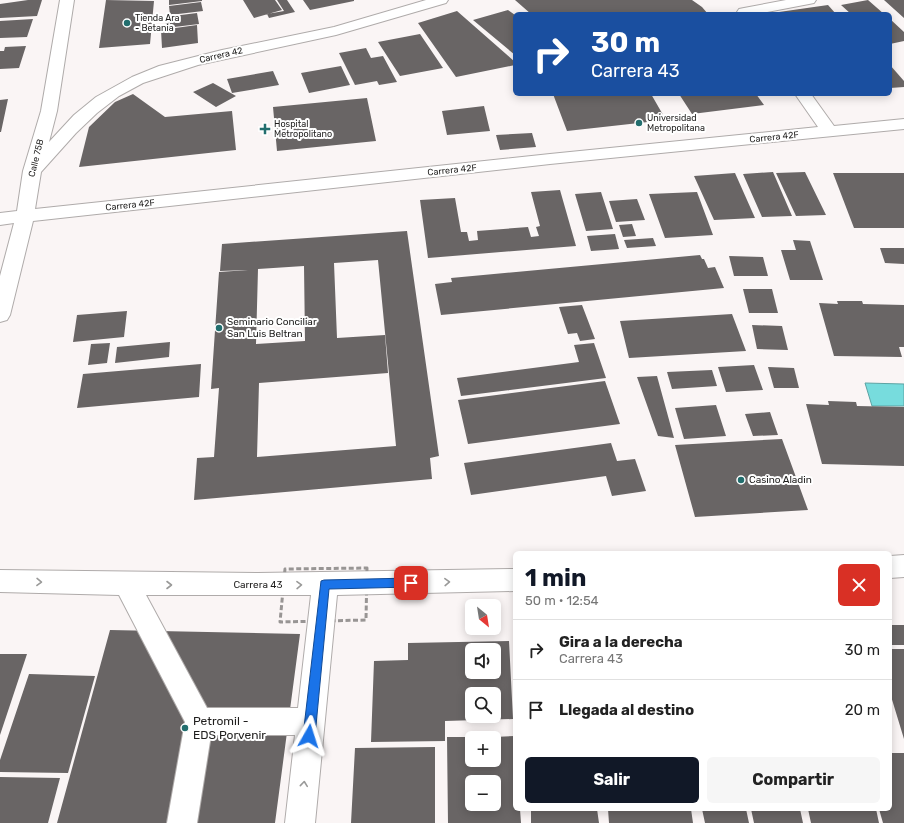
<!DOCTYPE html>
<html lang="es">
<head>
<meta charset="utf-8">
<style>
	:root { --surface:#fff; --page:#f6f6f6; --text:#222; --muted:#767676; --line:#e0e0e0; --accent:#111827 }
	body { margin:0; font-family:Rubik,sans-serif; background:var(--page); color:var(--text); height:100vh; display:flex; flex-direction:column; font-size:15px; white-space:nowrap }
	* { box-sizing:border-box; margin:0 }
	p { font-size:13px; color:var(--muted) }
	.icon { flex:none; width:22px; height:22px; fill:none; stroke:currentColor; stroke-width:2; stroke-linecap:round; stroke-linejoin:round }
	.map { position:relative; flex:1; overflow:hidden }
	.side { position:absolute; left:513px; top:551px; width:379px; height:260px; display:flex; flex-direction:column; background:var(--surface); border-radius:6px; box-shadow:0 2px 10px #0003 }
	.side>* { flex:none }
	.hud { position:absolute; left:513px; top:12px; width:379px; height:84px; border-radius:6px; box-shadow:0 2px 10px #0003; background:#1a4fa0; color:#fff; overflow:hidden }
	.needle { width:26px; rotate:150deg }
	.controls { position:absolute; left:465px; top:599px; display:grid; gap:8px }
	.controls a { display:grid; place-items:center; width:36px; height:36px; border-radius:6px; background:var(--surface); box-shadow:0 2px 10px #0003; font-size:20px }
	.pin { position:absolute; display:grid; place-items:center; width:34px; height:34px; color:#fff; margin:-17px; border-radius:8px; box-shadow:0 2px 6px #0006 }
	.me { position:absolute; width:44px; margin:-22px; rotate:6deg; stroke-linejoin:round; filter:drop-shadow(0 0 3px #0008) }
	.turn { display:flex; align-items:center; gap:14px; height:84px; padding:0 12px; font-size:18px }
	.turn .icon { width:52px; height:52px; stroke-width:2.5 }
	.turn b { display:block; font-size:28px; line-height:34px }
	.round { display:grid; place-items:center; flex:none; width:42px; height:42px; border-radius:6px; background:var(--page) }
	.summary { display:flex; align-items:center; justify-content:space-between; height:68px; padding:0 12px }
	h1 { font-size:24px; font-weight:700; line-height:30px; color:var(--accent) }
	.button { display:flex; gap:8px; margin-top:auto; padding:8px 12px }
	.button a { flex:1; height:46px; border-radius:6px; background:var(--accent); color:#fff; font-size:16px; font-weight:700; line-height:46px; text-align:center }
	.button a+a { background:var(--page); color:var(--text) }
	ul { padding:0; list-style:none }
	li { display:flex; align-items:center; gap:12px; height:60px; padding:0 12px; border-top:1px solid var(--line) }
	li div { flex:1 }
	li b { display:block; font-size:15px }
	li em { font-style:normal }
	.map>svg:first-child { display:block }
	.water { fill:#77dcdd; stroke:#5da3a3 }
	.building { fill:#696565; fill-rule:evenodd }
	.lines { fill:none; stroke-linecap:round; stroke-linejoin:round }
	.minor-casing { stroke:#afabaa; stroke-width:2 }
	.path { stroke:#989594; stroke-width:3; stroke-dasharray:5 2.5; stroke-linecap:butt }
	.minor { fill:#fff; fill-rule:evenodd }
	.oneway { stroke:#9a9a99 }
	.route { fill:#1a73e8; stroke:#114b97 }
	.poi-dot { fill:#226e6e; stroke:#fff; stroke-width:1.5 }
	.labels { text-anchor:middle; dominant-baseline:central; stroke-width:4; stroke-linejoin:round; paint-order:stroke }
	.far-poi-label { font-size:9px; fill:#1f1e1d; stroke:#fff; text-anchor:start }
	.far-street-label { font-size:9px; fill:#1f1e1d; stroke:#fff }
	.poi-label { font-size:10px; fill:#1f1e1d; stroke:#fff; text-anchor:start }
	.street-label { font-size:10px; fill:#1f1e1d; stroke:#fff }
	.near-poi-label { font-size:12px; fill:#1f1e1d; stroke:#fff; text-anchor:start }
</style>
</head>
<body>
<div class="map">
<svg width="904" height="823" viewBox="0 0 904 823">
	<rect width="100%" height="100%" fill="#faf5f5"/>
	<path class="water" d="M865 383 904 384V406H872Z"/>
	<path class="building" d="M28 0H42L37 16 0 18V4Z
		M106 0 154 1 150 44 99 48Z
		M169 0H202V1L169 5Z
		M243 0H275L282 10 254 18Z
		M277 0H287L295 12 269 18 267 14 284 11Z
		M303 0H354V1L310 10Z
		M515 0H692L702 7 708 14H531Z
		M868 0 884 14H851L841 5Z
		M884 0H904V18Z
		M201 2 203 11 170 15 169 6Z
		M828 5 836 14H781L779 12Z
		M508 10 515 15V55L473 20Z
		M457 11 515 62V65L456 77 418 23Z
		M197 13 199 24 166 28 165 17Z
		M33 19 27 37 0 38V21Z
		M890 19 904 32V41L890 44Z
		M197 25 198 43 162 48 161 30Z
		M420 34 443 68 400 76 378 42Z
		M26 46 19 68 0 69V51H4L5 47Z
		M366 48 371 58 383 56 397 82 379 85 377 81 355 85 339 53Z
		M890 65 904 81V87L890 88Z
		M341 66 350 85 309 93 301 73Z
		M273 71 279 85 232 93 227 79Z
		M213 83 236 96 216 107 193 92Z
		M133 94 165 117 232 111 236 150 79 167 89 127 115 102Z
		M553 94H651L666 120 567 131Z
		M679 94H756L764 105 692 114Z
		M367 98 376 141 277 151 273 107Z
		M8 99 1 132H0V100Z
		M484 106 490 131 447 135 442 111Z
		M532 133 536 147 500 150 496 135Z
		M773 172 792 216 762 217 743 174Z
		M805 172 826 215 796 216 776 173Z
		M735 173 755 218 714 220 694 176Z
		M833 173H904V228H854Z
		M560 190 576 246 428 258 420 200 455 198 461 232H467L469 241 478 240 477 231 528 227 531 237 539 236 536 227 540 226 531 192Z
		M601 192 613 229 586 231 575 194Z
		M697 192 713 235 665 238 649 194Z
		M637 199 645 220 616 222 609 201Z
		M632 224 636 236 623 237 619 225Z
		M407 231 439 456 430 458 432 479 194 500 197 458 214 457 219 388 211 389 219 272 248 270 220 271 222 244ZM378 260 396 446 257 457 259 383 388 373 385 335 337 338 334 263ZM304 266 305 341 256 344 258 269Z
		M615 234 619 249 591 251 587 236Z
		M653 238 656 246 627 248 624 240Z
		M793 240 810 241 823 280H790L781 250H796Z
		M880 248H904V264L885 263Z
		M700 255 702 259H704L708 268 715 267 724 288 441 315 435 284 452 282 451 278Z
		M729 256 763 257 768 276H734Z
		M743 289H772L778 313H749Z
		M837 301H862L863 304 904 305V347H899L902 357 834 356 819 303 838 304Z
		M582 305 595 339 580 341 577 333 568 334 559 307Z
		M127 311 124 337 73 342 77 315Z
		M732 314 746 351 629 358 620 321Z
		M752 325 782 326 788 350 757 349Z
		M170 342 169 357 115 363 117 347Z
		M110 343 107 363 88 365 91 344Z
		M594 343 606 378 461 396 457 378 579 362 574 345Z
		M201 364 199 397 77 408 83 374Z
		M754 365 763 390 726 392 718 367Z
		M768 367 794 368 799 388H774Z
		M712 370 717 386 672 389 667 372Z
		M657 376 674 438 658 436 637 377Z
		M605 381 620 424 468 444 458 400Z
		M828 401 856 402 857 406 904 407V466L822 464 806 404 829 405Z
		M716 405 726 436 684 439 675 408Z
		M770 412 778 435 753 436 745 414Z
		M782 439 808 510 695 517 675 445Z
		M611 443 617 461 635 459 646 491 612 496 606 476 471 495 464 463Z
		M890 625H904V645H891Z
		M110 630 300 634 275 823H57Z
		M509 641 513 719 445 721V741L371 742 374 661 408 660V643ZM472 650H494V672H472ZM472 694H494V716H472Z
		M890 649H904V739L890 693Z
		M0 654H27L0 735Z
		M29 674 95 676 68 773 0 772V760Z
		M515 736V809H520L521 823H448L447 737H472V760H494V737ZM472 782H494V804H472Z
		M435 747V823H351L355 748Z
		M890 753H904V823H883L879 809H890Z
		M0 777 60 778 48 823H0Z
		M531 809H597L599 823H531Z
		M608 809H691L693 823H609Z
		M702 809H746L749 823H705Z
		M751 809H800L803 823H754Z
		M808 809H876L879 823H811Z"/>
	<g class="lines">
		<defs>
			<path id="minor" d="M60 0H74L57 111 49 142 74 115 96 97 132 77 159 66 222 50 334 27 426 0H448L446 3 336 35 198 65 143 83 119 96 97 113 76 133 41 172 35 209 550 154 818 127 795 94H811L834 126 904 119V129L550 164 33 221 10 315 7 320 0 322V276L14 223 0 225V213L17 211 23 171 41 111Z
				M786 0H816L814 3 809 4 757 14H738L737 12 739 9 744 8Z
				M904 555V577L890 578V556Z
				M515 569V591L337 595 315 823H285L295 735H211L197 823H167L185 722 119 595 0 592V570L258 573ZM146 595H311L298 708H207Z"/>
		</defs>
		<use href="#minor" class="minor-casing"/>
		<path class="path" d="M367 568 366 620 280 622 285 569Z"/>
		<use href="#minor" class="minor"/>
	</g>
	<defs><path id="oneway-chevron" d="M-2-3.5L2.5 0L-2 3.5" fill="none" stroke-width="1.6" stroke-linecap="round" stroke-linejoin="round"/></defs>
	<g class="oneway">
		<use href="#oneway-chevron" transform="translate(39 582) rotate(1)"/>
		<use href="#oneway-chevron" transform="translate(447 582) rotate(-2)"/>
		<use href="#oneway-chevron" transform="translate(169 585)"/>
		<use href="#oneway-chevron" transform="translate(299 585) rotate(-1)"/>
		<use href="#oneway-chevron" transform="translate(304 784) rotate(-84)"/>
	</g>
	<path class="route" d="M411 578 415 579 417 583 415 586 411 587 329 589 315 736 313 740 309 742 305 740 303 736 321 581 324 580Z"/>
	<g class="poi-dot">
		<circle cx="127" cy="23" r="4"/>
		<circle cx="639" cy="123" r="4"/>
		<path d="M263 123h4v4h4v4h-4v4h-4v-4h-4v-4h4z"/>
		<circle cx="219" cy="328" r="4"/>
		<circle cx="741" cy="480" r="4"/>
		<circle cx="185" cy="728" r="4"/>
	</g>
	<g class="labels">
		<g class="far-poi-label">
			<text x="135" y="18">Tienda Ara<tspan x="135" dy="10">- Betania</tspan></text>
			<text x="647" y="118">Universidad<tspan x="647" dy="10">Metropolitana</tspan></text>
			<text x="274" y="124">Hospital<tspan x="274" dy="10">Metropolitano</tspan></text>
		</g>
		<g class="far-street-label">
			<text transform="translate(221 55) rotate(-13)">Carrera 42</text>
			<text transform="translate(774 137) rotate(-6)">Carrera 42F</text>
			<text transform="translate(36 158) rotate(-76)">Calle 75B</text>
			<text transform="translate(452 170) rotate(-6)">Carrera 42F</text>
			<text transform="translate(130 205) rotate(-6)">Carrera 42F</text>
		</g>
		<g class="poi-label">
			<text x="227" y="322">Seminario Conciliar<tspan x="227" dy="12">San Luis Beltran</tspan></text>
			<text x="749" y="480">Casino Aladin</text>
		</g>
		<g class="street-label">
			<text x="258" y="585">Carrera 43</text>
		</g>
		<g class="near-poi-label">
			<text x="193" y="721">Petromil -<tspan x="193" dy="14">EDS Porvenir</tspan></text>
		</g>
	</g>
</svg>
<div class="controls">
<a><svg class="needle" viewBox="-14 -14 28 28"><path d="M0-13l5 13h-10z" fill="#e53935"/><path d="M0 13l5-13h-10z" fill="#767676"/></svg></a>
<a><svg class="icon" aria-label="sound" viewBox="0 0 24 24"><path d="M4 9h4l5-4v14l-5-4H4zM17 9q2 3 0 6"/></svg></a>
<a><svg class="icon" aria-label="search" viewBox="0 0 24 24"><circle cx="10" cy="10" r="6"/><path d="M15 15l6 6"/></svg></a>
<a>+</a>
<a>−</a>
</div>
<div class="pin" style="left:411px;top:583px;background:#d93025"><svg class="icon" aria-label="arrive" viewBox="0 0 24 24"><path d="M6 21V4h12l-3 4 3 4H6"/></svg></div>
<svg class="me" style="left:309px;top:736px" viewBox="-20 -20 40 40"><path d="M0-17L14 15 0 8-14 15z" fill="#1a73e8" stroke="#fff" stroke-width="4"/></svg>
<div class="hud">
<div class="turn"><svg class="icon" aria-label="right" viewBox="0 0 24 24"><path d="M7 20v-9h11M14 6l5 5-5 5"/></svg><div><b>30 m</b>Carrera 43</div></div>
</div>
<section class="side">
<div class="summary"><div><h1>1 min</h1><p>50 m · 12:54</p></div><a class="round" style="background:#d93025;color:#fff"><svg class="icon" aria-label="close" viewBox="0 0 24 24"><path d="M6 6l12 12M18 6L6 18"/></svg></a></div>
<ul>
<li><svg class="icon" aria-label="right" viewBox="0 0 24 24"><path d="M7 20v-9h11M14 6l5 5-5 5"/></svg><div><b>Gira a la derecha</b><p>Carrera 43</p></div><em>30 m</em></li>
<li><svg class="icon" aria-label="arrive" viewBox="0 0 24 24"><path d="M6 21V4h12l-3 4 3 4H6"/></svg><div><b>Llegada al destino</b></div><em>20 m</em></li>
</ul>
<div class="button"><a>Salir</a><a>Compartir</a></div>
</section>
</div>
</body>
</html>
